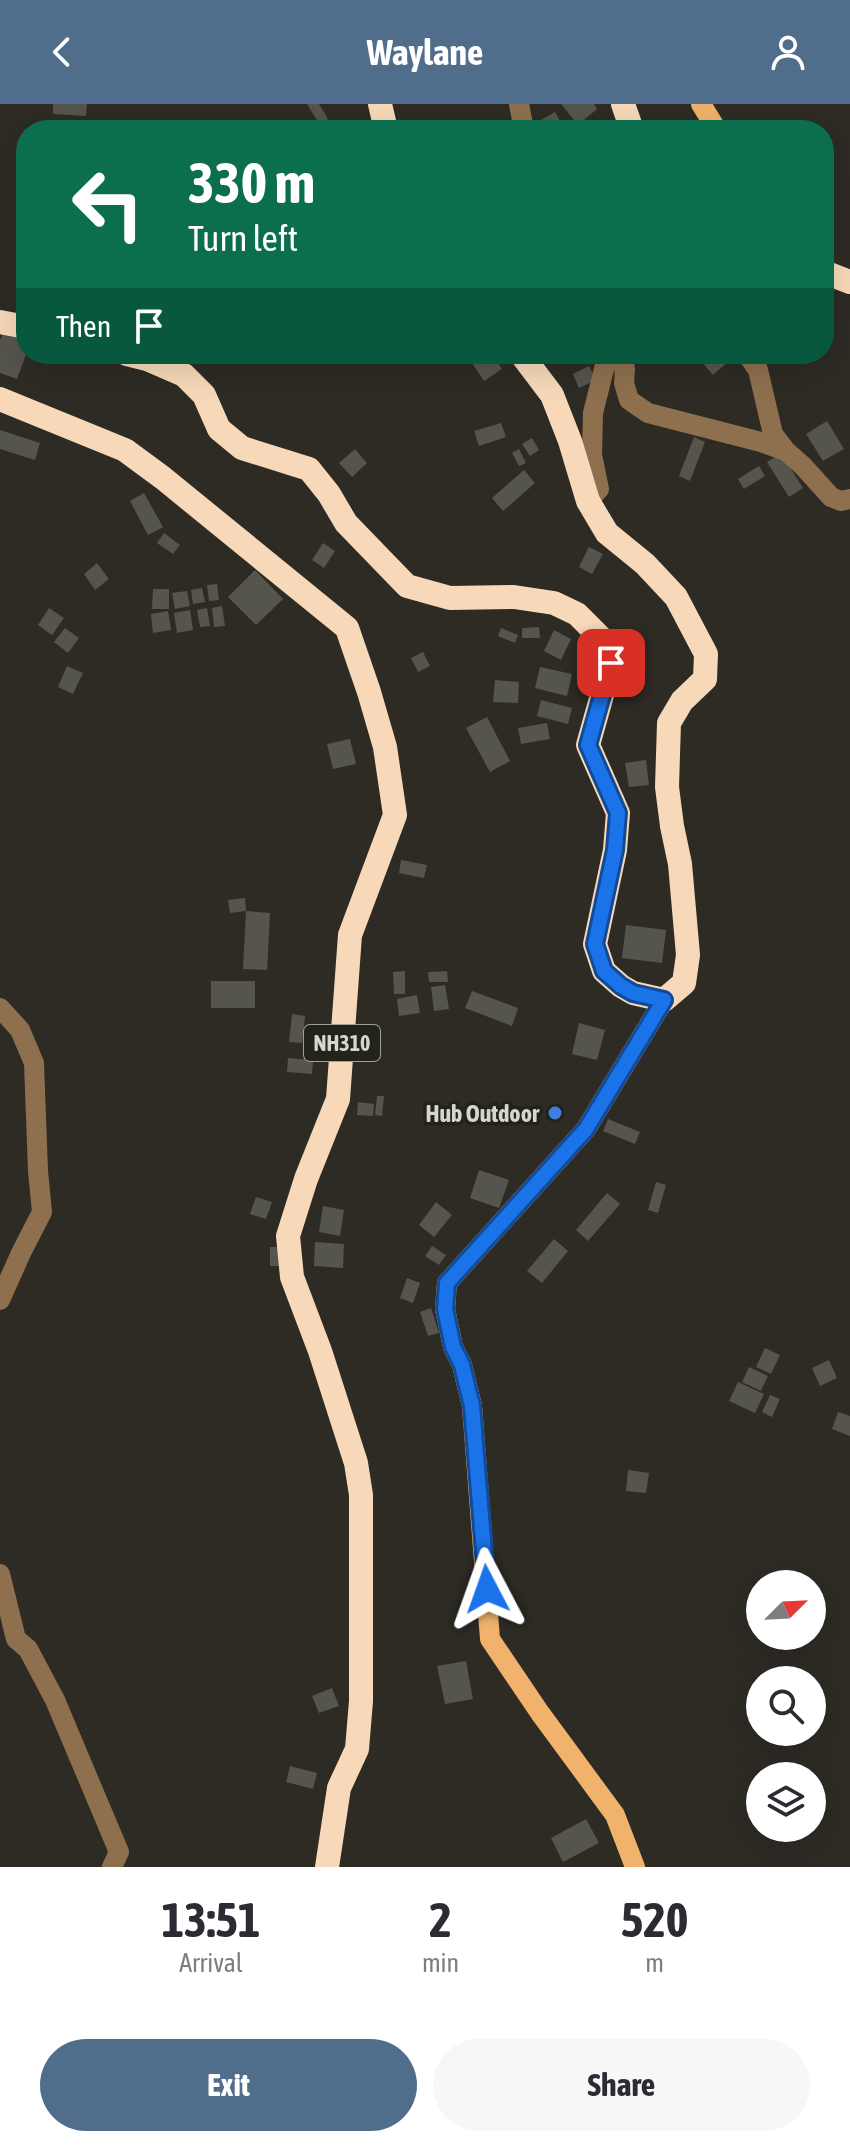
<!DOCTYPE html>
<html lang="en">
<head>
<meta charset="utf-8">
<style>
	:root { --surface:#fff; --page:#f7f7f7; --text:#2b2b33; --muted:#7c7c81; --accent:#506d8c }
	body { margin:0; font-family:"Asap Condensed",sans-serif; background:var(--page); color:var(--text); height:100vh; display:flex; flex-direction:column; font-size:30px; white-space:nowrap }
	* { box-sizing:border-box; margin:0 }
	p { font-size:26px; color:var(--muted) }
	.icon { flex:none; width:44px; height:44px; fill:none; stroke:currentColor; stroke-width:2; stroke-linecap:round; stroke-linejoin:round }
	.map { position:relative; height:1763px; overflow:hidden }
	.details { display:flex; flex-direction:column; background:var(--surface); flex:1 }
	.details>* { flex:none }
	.guide { position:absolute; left:16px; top:16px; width:818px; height:244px; border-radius:32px; box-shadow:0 8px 32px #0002; background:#0b6e4f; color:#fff; overflow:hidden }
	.needle { width:52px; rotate:66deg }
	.fabs { position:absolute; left:746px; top:1466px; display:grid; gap:16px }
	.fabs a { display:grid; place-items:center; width:80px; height:80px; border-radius:50%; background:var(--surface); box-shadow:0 8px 32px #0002; font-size:40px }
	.pin { position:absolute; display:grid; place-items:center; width:68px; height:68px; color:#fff; margin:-34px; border-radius:16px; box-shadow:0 4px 12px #0006 }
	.me { position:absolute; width:88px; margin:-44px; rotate:356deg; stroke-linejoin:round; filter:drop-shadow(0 0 6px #0008) }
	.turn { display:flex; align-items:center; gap:28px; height:168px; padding:0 40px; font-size:36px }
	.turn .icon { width:104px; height:104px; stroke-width:2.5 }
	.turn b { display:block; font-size:56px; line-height:68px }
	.then { display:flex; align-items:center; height:76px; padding:0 40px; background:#0003; gap:16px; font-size:30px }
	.eta { display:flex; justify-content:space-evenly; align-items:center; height:136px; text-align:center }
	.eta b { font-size:48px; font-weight:700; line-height:56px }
	.primary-button { display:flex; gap:16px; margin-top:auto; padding:16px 40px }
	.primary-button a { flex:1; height:92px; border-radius:48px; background:var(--accent); color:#fff; font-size:32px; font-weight:700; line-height:92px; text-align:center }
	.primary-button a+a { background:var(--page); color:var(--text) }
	header { display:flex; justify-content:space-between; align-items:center; height:104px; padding:0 40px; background:var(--accent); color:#fff; font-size:36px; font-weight:700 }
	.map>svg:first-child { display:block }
	.building { fill:#56554d }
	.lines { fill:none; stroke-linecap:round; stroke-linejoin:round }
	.minor { stroke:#8e704e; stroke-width:20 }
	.major { stroke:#f1b36b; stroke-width:20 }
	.highway { stroke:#f7d9b9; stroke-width:24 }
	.route-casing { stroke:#114b97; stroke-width:20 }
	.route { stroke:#1a73e8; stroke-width:14 }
	.shop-dot { fill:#3f7fe0; stroke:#23221b; stroke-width:3 }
	.labels { text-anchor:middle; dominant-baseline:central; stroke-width:7; stroke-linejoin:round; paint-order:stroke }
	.shield { fill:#23221b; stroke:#a0a09a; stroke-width:2 }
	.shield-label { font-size:22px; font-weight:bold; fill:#d6d6d1 }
	.poi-label { font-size:24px; font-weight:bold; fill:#d6d6d1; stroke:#23221b; text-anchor:end }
</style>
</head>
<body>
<header><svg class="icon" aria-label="back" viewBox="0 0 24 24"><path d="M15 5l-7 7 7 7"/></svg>Waylane<svg class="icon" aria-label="person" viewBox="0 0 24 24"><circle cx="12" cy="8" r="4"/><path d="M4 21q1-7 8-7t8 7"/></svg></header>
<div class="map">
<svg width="850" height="1763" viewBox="0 0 850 1763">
	<rect width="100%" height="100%" fill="#2d2b24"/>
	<path class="building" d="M53 0H87L86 12 53 10Z
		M307 0H319L328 15 320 21Z
		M561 0H594L597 5 578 21Z
		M555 8 565 26H537L534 20Z
		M4 227 26 235V251L17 275 0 269V236Z
		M486 250H492L502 265 484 277 472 259Z
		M695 250H723L729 257 713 271Z
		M589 262 596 276 579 284 573 270Z
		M827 317 844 345 823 357 806 330Z
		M501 319 506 333 479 342 474 327Z
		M0 326 40 339 35 356 0 345Z
		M694 333 705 338 690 377 679 372Z
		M532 334 539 346 530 352 522 340Z
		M355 345 367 359 352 373 339 359Z
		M519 345 526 359 519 362 512 349Z
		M781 349 803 384 789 393 767 358Z
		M759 362 765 372 744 385 738 375Z
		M524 366 535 379 503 407 492 394Z
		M144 389 163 423 148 431 130 397Z
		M164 429 180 441 173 450 157 439Z
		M323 439 335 447 324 464 312 456Z
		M589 443 603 450 592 470 579 463Z
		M97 459 109 475 95 486 84 470Z
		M255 466 283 495 256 521 228 493Z
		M217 480 219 496 209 497 207 481Z
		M202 484 205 498 193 500 191 486Z
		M153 485H169V505H152Z
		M187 487 190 502 175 505 172 489Z
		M222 502 225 522 214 523 212 504Z
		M49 504 64 514 52 531 38 521Z
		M207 504 210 522 200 523 197 506Z
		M190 506 193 526 177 529 174 509Z
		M168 507 171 526 153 529 151 510Z
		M539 523 540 534H522V524Z
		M65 524 79 534 68 549 54 538Z
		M501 524 518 531 515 539 498 532Z
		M554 526 571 535 561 556 544 547Z
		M423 548 430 562 418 568 411 554Z
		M67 562 83 569 73 590 58 583Z
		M540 563 572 570 567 592 535 584Z
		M495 576 519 578 518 599 493 598Z
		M541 596 572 604 568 620 537 612Z
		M487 613 510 657 490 668 466 624Z
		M547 619 550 635 521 640 518 624Z
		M350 635 356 660 333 665 327 640Z
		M646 656 649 681 629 683 625 659Z
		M401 756 427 761 424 774 399 769Z
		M245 794 246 807 270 809 267 866 243 865 246 807 230 809 228 796Z
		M626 821 666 826 662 859 622 854Z
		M405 867V890H394L393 868Z
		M447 867 448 878H429L428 868Z
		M211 877H255V904H211Z
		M445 881 449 905 434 907 431 883Z
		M472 887 518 904 512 922 465 904Z
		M417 891 420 909 399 912 397 895Z
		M292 910 305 912 302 939 289 938Z
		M579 919 605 926 597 956 572 950Z
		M288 954 313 956 312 970 287 968Z
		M377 992H384L382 1012 375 1011Z
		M358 998 374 1000 373 1012 357 1011Z
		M608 1015 640 1028 635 1040 603 1027Z
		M479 1066 509 1076 499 1104 470 1094Z
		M656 1078 666 1081 658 1109 648 1106Z
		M607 1089 620 1100 588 1137 576 1126Z
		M256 1093 272 1098 266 1115 250 1110Z
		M436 1098 452 1111 434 1133 419 1121Z
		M323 1102 344 1106 340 1132 319 1128Z
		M554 1135 568 1147 542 1179 527 1167Z
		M315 1138 344 1140 343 1164 314 1162Z
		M432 1142 446 1151 439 1161 425 1152Z
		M270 1143H284L283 1162H270Z
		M407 1174 420 1179 413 1199 400 1194Z
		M431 1204 439 1229 428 1232 420 1208Z
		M765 1244 780 1251 771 1270 756 1263Z
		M829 1256 837 1274 820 1282 812 1264Z
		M749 1263 768 1272 761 1287 742 1278Z
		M738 1278 764 1290 755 1309 729 1297Z
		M770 1291 780 1295 772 1313 762 1308Z
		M838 1308 850 1312V1332L832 1325Z
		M628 1366 649 1369 646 1389 626 1387Z
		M466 1557 473 1595 445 1600 437 1562Z
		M332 1584 339 1602 319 1609 312 1592Z
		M290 1662 317 1669 313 1685 286 1678Z
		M586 1715 599 1739 563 1758 551 1734Z"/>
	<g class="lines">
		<path class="minor" d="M519 0 524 26
			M747 250 758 266 773 330 786 347
			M588 397 599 385 592 351 593 309 605 261 616 254 625 264 624 279 629 296 648 309 761 338 786 347 803 362 831 393 841 397 850 395
			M0 904 20 926 34 959 38 1067 42 1108 21 1149 0 1196
			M0 1470 16 1535 28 1545 55 1596 119 1748 112 1763"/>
		<path class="major" d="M701 0 717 26
			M635 1763 615 1711 540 1609 490 1535 472 1302 462 1261 453 1243 445 1205 447 1179 586 1025 664 896"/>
		<path class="highway" d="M380 0 386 26
			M623 0 632 26
			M824 168 850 178
			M0 218 26 223
			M127 250 147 255 184 271 204 291 219 325 242 344 309 365 329 390 346 419 407 482 450 494 514 493 554 499 577 510 606 539 611 559 588 641 618 709 615 746 595 840 604 867 621 882 633 889 664 896 684 879 688 851 680 760 672 722 667 683 669 619 682 597 705 575 706 550 676 493 645 460 607 429 588 397 570 337 552 291 521 250
			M0 295 125 346 163 374 347 524 369 588 385 643 395 711 350 831 338 995 306 1075 288 1132 292 1173 320 1247 356 1359 361 1391V1597L357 1645 339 1684 327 1763"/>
	</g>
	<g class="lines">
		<defs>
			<path id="route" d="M487 1485 472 1302 462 1261 453 1243 445 1205 447 1179 586 1025 664 896 633 889 621 882 604 867 595 840 615 746 618 709 588 641 611 559"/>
		</defs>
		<use href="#route" class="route-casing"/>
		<use href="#route" class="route"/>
	</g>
	<circle class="shop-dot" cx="555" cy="1009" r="8"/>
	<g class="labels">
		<rect class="shield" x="304" y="921" width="76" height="36" rx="6"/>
		<g class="shield-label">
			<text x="342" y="939">NH310</text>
		</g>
		<g class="poi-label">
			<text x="539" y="1009">Hub Outdoor</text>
		</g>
	</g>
</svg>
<div class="fabs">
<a><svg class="needle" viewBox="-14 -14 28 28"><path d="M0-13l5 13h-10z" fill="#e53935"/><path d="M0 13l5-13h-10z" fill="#7c7c81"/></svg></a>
<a><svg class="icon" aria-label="search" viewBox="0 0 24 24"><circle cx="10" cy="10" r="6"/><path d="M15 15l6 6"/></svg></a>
<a><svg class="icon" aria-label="layers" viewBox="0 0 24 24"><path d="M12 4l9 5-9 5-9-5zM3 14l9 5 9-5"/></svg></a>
</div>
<div class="pin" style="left:611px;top:559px;background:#d93025"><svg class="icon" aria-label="arrive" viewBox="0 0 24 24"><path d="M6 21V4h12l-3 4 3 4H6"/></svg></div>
<svg class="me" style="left:487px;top:1485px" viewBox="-20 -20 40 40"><path d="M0-17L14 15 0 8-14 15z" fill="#1a73e8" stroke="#fff" stroke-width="4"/></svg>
<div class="guide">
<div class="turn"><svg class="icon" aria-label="left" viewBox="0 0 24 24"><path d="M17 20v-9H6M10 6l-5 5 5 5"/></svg><div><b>330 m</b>Turn left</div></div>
<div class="then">Then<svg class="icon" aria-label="arrive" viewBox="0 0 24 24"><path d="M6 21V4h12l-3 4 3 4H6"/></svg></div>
</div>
</div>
<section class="details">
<div class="eta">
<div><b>13:51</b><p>Arrival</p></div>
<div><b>2</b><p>min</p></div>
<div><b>520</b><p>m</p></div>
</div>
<div class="primary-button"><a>Exit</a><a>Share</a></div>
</section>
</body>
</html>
